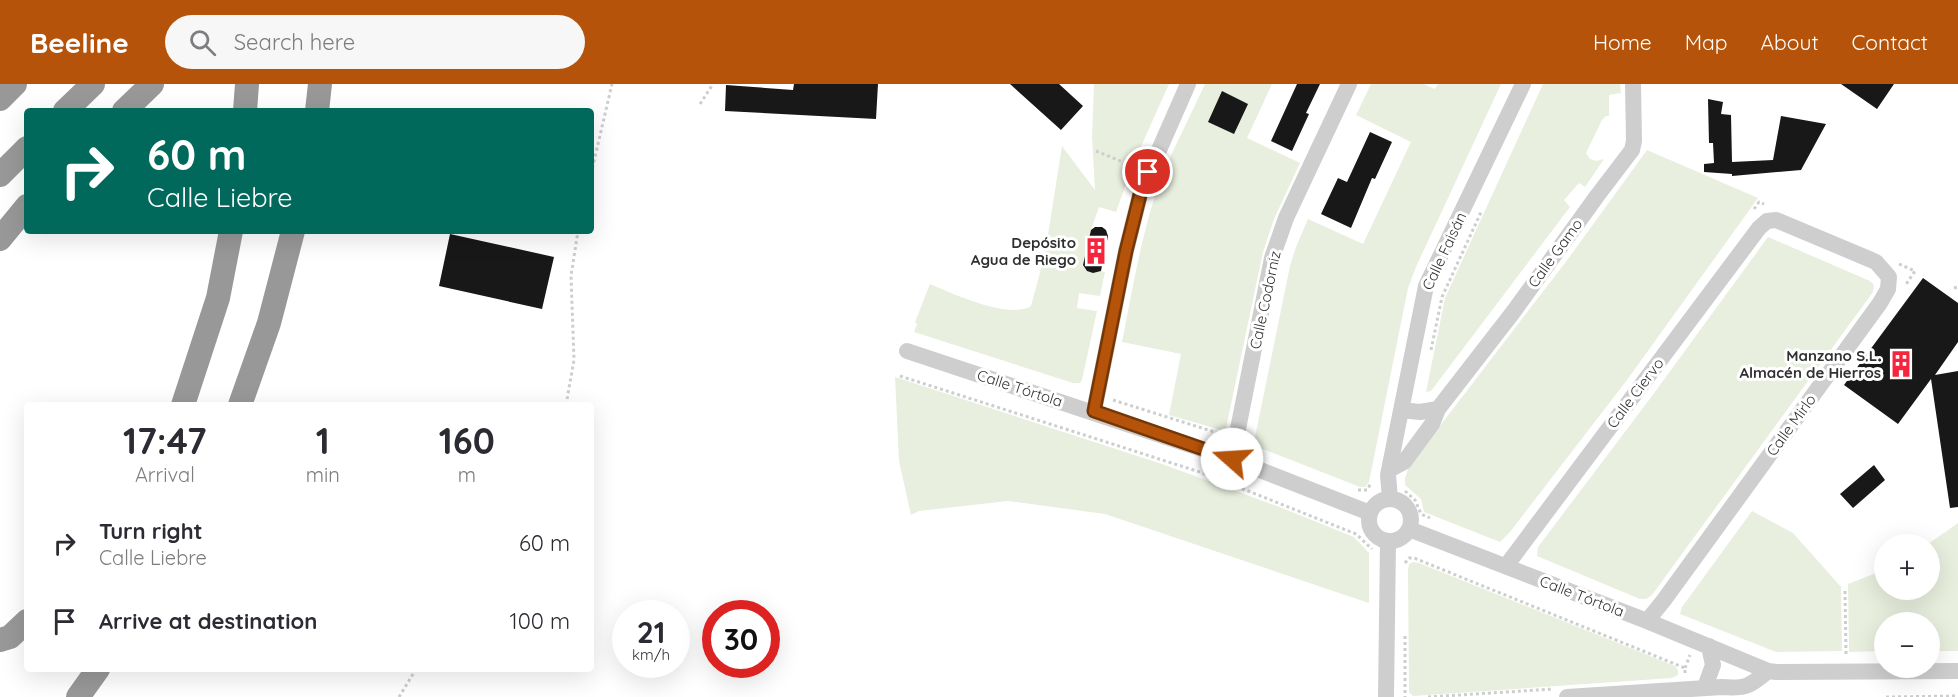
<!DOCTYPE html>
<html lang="en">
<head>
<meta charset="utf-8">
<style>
	:root { --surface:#fff; --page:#f7f7f7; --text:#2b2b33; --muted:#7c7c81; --accent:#b45309 }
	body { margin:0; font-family:Quicksand,sans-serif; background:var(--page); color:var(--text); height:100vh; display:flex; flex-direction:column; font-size:22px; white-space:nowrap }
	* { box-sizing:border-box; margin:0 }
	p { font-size:20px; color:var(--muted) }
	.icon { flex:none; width:33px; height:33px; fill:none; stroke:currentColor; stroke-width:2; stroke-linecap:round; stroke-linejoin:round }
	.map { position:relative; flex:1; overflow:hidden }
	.drawer { position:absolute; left:24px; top:318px; width:570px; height:270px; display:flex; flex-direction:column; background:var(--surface); border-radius:6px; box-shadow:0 6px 24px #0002 }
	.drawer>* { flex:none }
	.banner { position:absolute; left:24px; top:24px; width:570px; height:126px; border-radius:6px; box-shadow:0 6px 24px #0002; background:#00695c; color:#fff; overflow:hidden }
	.fabs { position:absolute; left:1874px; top:450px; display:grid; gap:12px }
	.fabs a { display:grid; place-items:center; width:66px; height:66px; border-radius:50%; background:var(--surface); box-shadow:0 6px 24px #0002; font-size:30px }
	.speed { position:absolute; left:612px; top:516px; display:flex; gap:12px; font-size:30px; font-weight:700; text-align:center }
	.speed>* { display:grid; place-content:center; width:78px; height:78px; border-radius:50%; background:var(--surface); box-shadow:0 6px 24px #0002; line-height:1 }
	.speed small { font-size:15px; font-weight:400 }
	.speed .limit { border:9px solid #d22; background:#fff; color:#111 }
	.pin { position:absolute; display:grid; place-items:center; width:51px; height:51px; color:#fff; margin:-26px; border:3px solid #fff; border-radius:50%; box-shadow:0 2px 6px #0007 }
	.me { position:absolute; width:66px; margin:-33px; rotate:289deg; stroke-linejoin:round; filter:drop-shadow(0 0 4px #0008) }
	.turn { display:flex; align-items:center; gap:21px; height:126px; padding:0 24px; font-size:27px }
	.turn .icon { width:78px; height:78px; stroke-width:2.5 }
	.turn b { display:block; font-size:42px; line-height:51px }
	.eta { display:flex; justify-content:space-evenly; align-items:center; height:102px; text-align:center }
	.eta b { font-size:36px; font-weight:700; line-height:42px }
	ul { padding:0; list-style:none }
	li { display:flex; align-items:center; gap:18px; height:78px; padding:0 24px }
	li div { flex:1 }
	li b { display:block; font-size:22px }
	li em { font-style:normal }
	header { display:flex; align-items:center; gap:36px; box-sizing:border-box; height:84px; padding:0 30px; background:var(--accent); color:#fff }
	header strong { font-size:28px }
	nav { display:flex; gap:33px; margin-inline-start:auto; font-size:21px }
	.search { width:420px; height:54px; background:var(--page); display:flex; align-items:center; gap:15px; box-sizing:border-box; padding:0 21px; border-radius:33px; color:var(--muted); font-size:22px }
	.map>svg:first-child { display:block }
	.green { fill:#e8efde }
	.building { fill:#181818 }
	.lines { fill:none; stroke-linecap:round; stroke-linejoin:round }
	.path { stroke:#cecece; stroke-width:3; stroke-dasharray:3 3; stroke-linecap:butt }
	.minor { stroke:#cecece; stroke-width:16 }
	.highway { stroke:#989898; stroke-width:24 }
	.route-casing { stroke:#753606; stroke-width:15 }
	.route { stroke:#b45309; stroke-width:10 }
	.labels { text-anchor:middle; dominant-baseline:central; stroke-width:6; stroke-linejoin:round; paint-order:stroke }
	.poi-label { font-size:15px; font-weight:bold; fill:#313131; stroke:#fff; text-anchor:end }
	.street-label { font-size:15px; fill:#313131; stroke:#fff }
</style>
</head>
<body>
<header>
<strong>Beeline</strong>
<div class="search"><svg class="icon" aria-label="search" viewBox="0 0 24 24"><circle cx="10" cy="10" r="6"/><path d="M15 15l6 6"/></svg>Search here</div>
<nav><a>Home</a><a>Map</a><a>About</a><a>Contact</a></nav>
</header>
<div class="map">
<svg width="1958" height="613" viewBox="0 0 1958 613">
	<rect width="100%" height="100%" fill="#fff"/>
	<path class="green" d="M1094 0H1169L1134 78 1116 128 1099 123 1091 146 1083 181 1087 187 1093 189 1101 187 1105 188 1100 212 1079 209 1077 224 1097 227 1082 296 1080 299H1073L914 248 917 240 915 238 930 200C951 209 1010 236 1031 222L1045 170 1062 62 1095 106 1092 53Z
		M1205 0H1272L1247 54 1300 79 1274 135 1263 168 1226 344 1221 346 1169 331 1181 270 1122 258C1133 203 1142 145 1162 92 1175 61 1191 31 1205 0Z
		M1371 0H1423L1435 5 1438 0H1501L1416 183 1408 204 1369 398 1365 403H1360L1255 362 1254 358 1290 182 1296 163 1308 135 1363 160 1411 58 1356 31Z
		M1543 0H1620L1621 9 1609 11V32H1606L1602 36 1586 69 1590 75 1596 77 1604 75 1585 103 1579 99 1564 116 1570 123 1431 307 1426 308 1445 214Z
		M1647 66 1758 114 1627 296 1510 448 1500 458 1424 428 1421 415 1405 401V394L1409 382 1568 175Z
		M1768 153 1870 197 1874 201 1873 208 1652 511 1646 515H1640L1537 472 1538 463 1652 312Z
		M895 293 1162 380 1282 424 1354 453 1369 469V519L1105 430 1008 417 919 427 911 431 899 377Z
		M1752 427 1793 449 1841 503 1842 567 1776 568 1680 530 1682 523Z
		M1958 439V567H1929V538H1884V567L1849 568 1848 500 1884 486V506H1929L1928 460Z
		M1413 478 1419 479 1675 582 1678 586V591L1672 594 1413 612 1409 608 1408 486 1409 480Z"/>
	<path class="building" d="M794 0H878L876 35 725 27 726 1 793 6Z
		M1010 0H1059L1083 22 1061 46Z
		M1297 0H1320L1306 29 1309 30 1292 67 1271 57Z
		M1841 0H1894L1877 25Z
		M1222 7 1248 20 1234 50 1208 38Z
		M1708 15 1723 18 1721 30 1731 31 1732 78 1773 76 1781 32 1826 40 1801 86 1732 92V90L1704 88V80L1714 79 1713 59H1709Z
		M1370 48 1392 58 1375 95 1372 94 1351 144 1321 130 1338 94 1347 98Z
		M1095 143H1102L1106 146 1108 152 1101 187 1093 189 1087 187 1083 181 1091 146Z
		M450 150 554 173 542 225 439 202Z
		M1923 194 1958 219V258L1935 291 1958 287V423L1950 424 1931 295 1898 340 1844 301Z
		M1874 381 1885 396 1853 424 1840 410Z"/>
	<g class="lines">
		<path class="path" d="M700 20 713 0
			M1096 67 1135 83
			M591 90 612 0
			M1754 125 1759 118 1764 120
			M1899 180 1915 187 1905 202
			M1954 204 1958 203
			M1431 266 1442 213 1482 126
			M900 292 1203 389 1356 450 1372 465
			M1113 316 1221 350
			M566 321 574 276 571 192 578 147
			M1358 406H1367L1371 399
			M1405 407 1415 416 1421 430 1430 434
			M1405 479 1409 474H1414L1685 584V591
			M1845 507 1846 571
			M1405 552V613
			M1685 584 1690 571
			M399 613 416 585
			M1428 613 1553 605
			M1886 613 1958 612"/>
		<path class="minor" d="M907 267 1232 375 1370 429
			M1401 326 1420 328 1438 325
			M1094 327 1126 167 1141 107 1188 0
			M1232 375 1272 174 1286 134 1349 0
			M1389 386 1404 378 1432 340 1438 325 1514 227 1597 112 1632 66 1634 57 1633 0
			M1390 415 1388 391 1426 202 1523 0
			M1369 436a21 21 0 1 1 42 0a21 21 0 1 1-42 0Z
			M1409 445 1647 537 1768 587 1776 588 1958 587
			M1506 482 1759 144 1767 137 1776 136 1869 175 1876 178 1889 193 1888 205 1880 219 1664 516 1647 537
			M1705 603 1713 581 1709 562
			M1386 613 1388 457
			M1567 613 1722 603C1746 605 1750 602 1768 587"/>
		<path class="highway" d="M0 15 15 0
			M65 27 93 0
			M124 27 152 0
			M245 27 247 0
			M317 27 320 0
			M0 91 27 64
			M0 155 27 122
			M183 321 218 214 231 147
			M240 321 269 239 293 147
			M0 556 10 553 27 537
			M78 613 98 585"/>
	</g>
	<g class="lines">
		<defs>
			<path id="route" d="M1148 88 1141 107 1126 167 1094 327 1232 375"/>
		</defs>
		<use href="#route" class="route-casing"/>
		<use href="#route" class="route"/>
	</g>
	<defs>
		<symbol id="building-bare" viewBox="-9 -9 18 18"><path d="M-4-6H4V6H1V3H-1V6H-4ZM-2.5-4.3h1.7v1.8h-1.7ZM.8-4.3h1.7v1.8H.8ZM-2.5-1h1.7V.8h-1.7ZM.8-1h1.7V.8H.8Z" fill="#f5253e" stroke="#fff" stroke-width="2.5" paint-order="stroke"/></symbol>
	</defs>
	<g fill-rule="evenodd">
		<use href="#building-bare" x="1077" y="148" width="38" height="38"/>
		<use href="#building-bare" x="1882" y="261" width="38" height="38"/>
	</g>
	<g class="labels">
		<g class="poi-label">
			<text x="1076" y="158">Depósito<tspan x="1076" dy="17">Agua de Riego</tspan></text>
			<text x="1881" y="271">Manzano S.L.<tspan x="1881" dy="17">Almacén de Hierros</tspan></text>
		</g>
		<g class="street-label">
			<text transform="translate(1444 167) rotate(-65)">Calle Faisán</text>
			<text transform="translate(1555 169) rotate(-54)">Calle Gamo</text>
			<text transform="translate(1265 216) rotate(-78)">Calle Codorniz</text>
			<text transform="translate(1020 304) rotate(18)">Calle Tórtola</text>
			<text transform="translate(1635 309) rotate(-53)">Calle Ciervo</text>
			<text transform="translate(1791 341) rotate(-54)">Calle Mirlo</text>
			<text transform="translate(1582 512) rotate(21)">Calle Tórtola</text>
		</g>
	</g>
</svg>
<div class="fabs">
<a>+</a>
<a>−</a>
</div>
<div class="speed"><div>21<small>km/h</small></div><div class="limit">30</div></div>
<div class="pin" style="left:1148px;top:88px;background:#d93025"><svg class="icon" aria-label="arrive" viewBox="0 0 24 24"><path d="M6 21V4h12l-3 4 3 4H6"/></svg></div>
<svg class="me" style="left:1232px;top:375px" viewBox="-20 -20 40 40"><circle r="19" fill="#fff"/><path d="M0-13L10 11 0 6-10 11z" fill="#b45309"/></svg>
<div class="banner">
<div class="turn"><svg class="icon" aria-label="right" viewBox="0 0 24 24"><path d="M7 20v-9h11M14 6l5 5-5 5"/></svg><div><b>60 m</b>Calle Liebre</div></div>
</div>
<section class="drawer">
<div class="eta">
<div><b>17:47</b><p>Arrival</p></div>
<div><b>1</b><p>min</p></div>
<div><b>160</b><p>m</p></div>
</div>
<ul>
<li><svg class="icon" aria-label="right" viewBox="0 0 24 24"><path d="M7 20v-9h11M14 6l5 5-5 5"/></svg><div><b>Turn right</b><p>Calle Liebre</p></div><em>60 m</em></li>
<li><svg class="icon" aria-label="arrive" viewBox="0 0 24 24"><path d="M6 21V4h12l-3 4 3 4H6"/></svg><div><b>Arrive at destination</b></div><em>100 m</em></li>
</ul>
</section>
</div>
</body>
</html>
